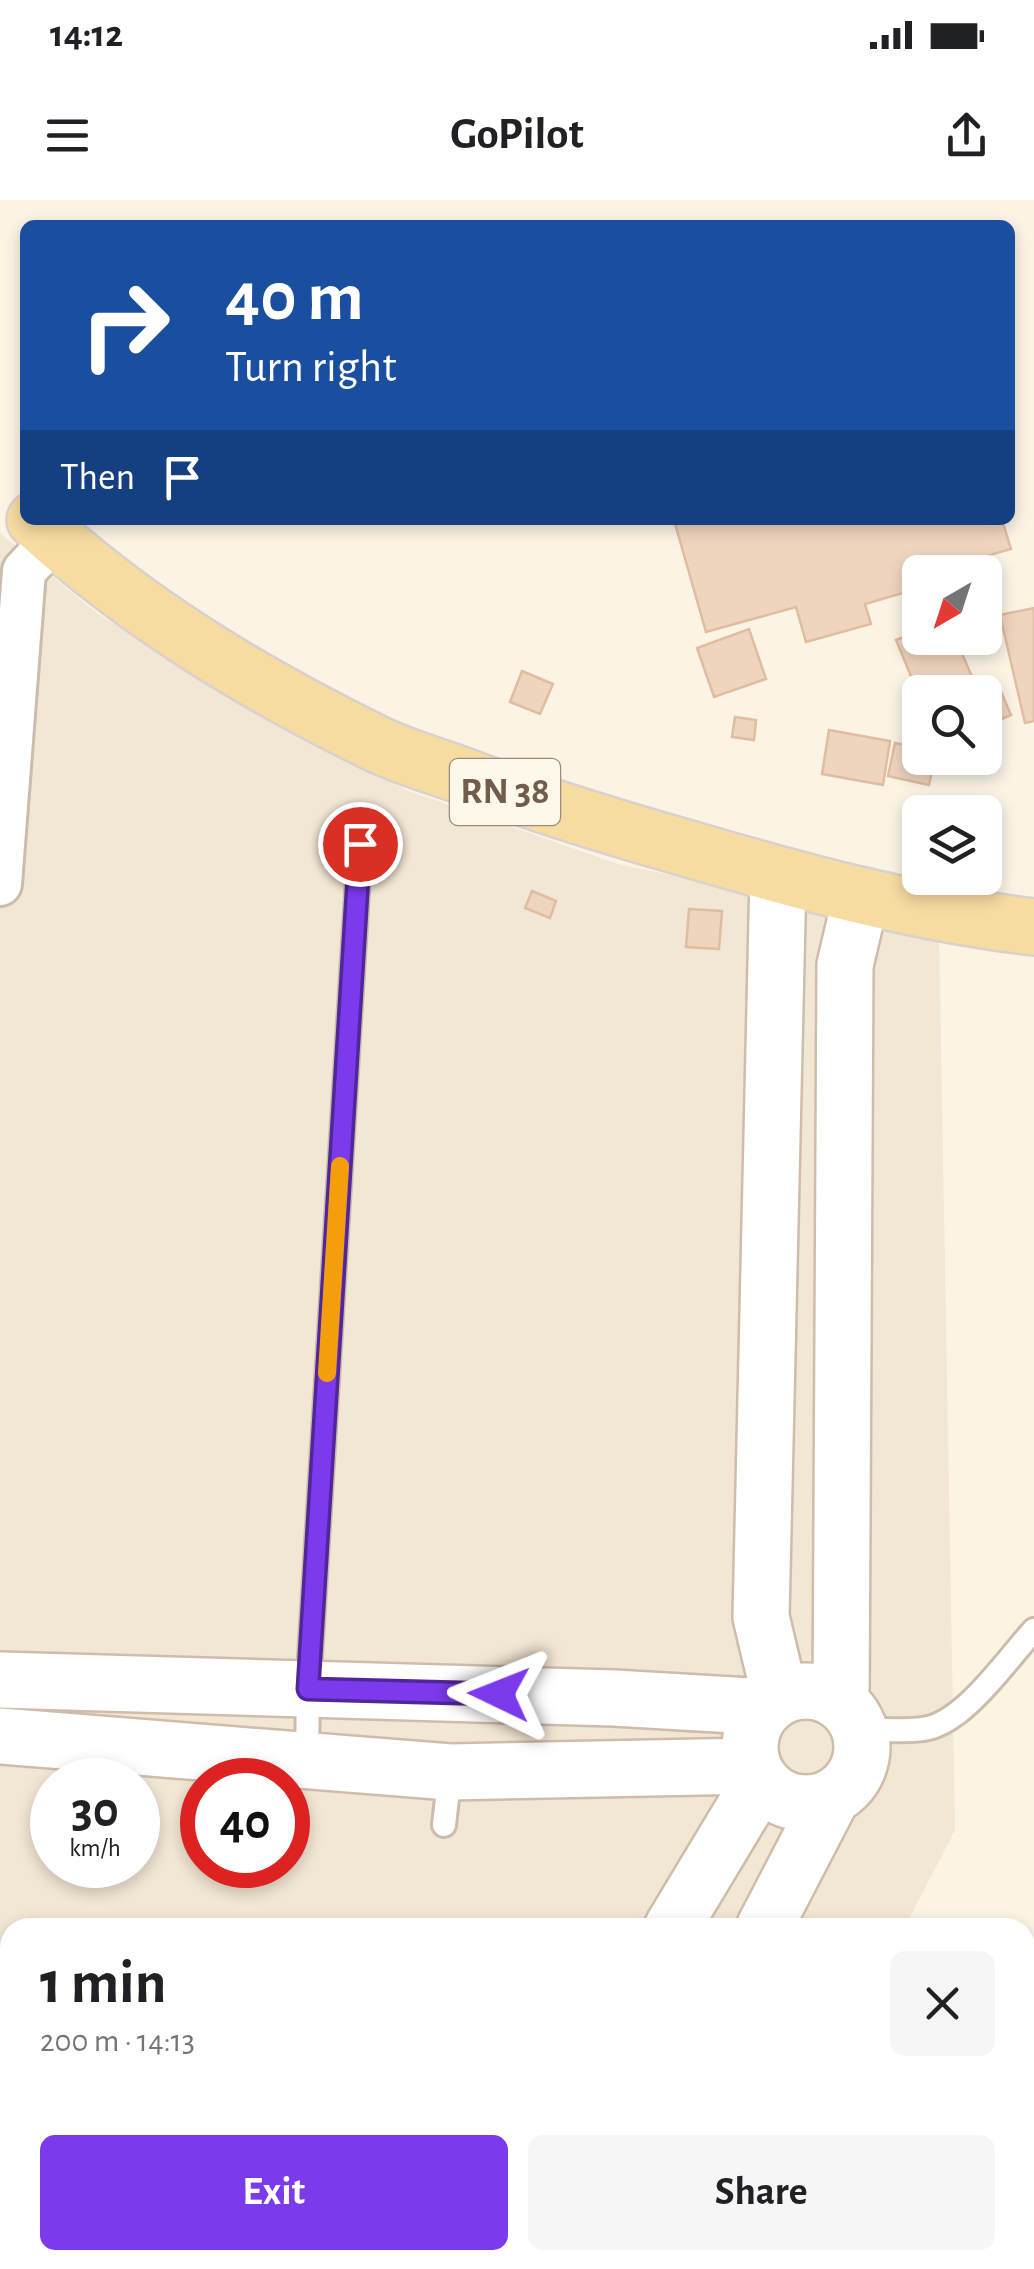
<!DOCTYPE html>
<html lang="en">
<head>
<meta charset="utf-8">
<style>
	:root { --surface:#fff; --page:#f6f6f6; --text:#202124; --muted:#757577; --accent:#7c3aed }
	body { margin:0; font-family:"Alegreya Sans",sans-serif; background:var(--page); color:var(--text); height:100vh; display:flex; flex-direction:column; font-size:38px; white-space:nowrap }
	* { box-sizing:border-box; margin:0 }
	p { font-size:32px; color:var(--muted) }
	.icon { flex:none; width:55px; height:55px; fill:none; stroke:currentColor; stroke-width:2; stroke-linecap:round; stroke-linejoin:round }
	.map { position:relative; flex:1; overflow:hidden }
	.details { position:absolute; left:0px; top:1718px; width:1035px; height:352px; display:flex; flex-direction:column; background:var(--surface); border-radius:30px 30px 0 0; box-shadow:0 5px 15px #0003 }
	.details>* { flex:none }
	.guide { position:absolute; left:20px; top:20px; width:995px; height:305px; border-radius:15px; box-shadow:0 5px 15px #0003; background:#1a4fa0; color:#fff; overflow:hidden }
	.needle { width:65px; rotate:219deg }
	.tools { position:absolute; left:902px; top:355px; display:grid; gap:20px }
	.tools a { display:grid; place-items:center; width:100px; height:100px; border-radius:15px; background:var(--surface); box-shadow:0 5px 15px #0003; font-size:50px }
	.speed { position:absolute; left:30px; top:1558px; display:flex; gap:20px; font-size:50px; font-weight:700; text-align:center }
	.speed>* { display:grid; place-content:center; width:130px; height:130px; border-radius:50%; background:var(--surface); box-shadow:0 5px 15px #0003; line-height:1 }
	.speed small { font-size:25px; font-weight:400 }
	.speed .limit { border:15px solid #d22; background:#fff; color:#111 }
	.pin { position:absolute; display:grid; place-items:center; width:85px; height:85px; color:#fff; margin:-42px; border:5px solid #fff; border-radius:50%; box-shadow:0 2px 10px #0007 }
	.me { position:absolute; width:110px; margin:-55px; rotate:272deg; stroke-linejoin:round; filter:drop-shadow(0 0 8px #0008) }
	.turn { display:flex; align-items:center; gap:35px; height:210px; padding:0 40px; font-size:45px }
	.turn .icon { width:130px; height:130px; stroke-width:2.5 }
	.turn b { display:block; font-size:70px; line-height:85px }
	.then { display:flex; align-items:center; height:95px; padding:0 40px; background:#0003; gap:20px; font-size:38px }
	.round { display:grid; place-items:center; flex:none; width:105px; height:105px; border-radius:15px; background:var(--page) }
	.headline { display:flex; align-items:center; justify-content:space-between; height:170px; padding:0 40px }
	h1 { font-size:60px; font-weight:700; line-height:75px }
	.primary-button { display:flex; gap:20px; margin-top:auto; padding:20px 40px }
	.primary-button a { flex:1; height:115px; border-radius:15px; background:var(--accent); color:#fff; font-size:40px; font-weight:700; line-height:115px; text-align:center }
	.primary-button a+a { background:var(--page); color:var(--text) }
	.status { display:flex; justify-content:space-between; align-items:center; height:70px; padding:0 50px; background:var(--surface); direction:ltr }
	.status svg { height:28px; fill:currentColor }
	header { display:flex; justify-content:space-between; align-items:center; height:130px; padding:0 40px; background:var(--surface); font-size:45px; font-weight:700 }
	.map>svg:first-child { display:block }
	.residential { fill:#f2e6d4; fill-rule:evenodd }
	.building { fill:#efd5be; stroke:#e0bca0; stroke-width:2.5 }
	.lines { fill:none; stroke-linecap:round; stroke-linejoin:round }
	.lane-casing { stroke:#ccbcac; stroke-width:28 }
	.street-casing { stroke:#ccbcac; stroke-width:48 }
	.secondary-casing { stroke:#cfbdaa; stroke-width:60 }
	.primary-casing { stroke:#d8d1cd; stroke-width:60 }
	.lane { stroke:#fff; stroke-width:22 }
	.street { stroke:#fff; stroke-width:42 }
	.secondary { stroke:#fff; stroke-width:55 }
	.primary { stroke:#f6dca1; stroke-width:55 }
	.route-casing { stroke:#51269a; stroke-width:25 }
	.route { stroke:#7c3aed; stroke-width:18 }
	.slow { stroke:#f59e0b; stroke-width:18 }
	.labels { text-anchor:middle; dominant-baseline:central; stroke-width:9; stroke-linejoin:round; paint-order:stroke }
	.shield { fill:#fef8eb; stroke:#9c8b7c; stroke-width:2.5 }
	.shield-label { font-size:38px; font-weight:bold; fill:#725c4c }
</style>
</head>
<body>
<div class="status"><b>14:12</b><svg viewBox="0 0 49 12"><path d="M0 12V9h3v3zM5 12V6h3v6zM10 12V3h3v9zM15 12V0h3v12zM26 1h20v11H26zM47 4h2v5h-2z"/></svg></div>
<header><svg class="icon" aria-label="menu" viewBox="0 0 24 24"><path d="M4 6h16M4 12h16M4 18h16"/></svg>GoPilot<svg class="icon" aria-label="share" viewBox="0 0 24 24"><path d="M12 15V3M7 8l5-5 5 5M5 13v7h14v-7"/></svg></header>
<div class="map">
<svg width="1034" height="2069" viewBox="0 0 1034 2069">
	<rect width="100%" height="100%" fill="#fbf4e5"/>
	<path class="residential" d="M0 333 98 414 215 485 406 590 618 664 939 731 955 1630 905 1727 10 1728V2060H997L1002 2069H0ZM52 1580H138V1665H52ZM202 1580H288V1665H202Z"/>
	<path class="building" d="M674 320H1002L1011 349 976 359 980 371 975 372H920V388L865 404 871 424 806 442 796 407 706 432Z
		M1034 408V521L1025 523 1000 415Z
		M749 429 766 479 714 497 697 448Z
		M920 430V438H930L935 451 957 442 977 488 996 480 1011 515 985 526V492H920V498L896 440Z
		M522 471 553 484 540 514 510 502Z
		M735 517 756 520 754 540 732 537Z
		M829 530 890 541 883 585 822 574Z
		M895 543 920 548V558H935L929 585 888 576Z
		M532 691 556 701 550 718 525 708Z
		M689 709 722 711 719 749 686 747Z
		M323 2060H377V2069H323Z"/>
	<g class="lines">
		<defs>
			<path id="lane" d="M859 1529C880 1529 903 1532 923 1529 964 1524 1007 1459 1034 1430
				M307 1560 308 1489 360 644
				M444 1625 450 1572"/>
			<path id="street" d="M0 684 24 371 55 338"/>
			<path id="secondary" d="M778 675 761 1417 780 1497
				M0 1480 614 1498 767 1507
				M750 1547a56 56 0 1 1 112 0a56 56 0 1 1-112 0Z
				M841 1503 845 765 861 697
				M0 1536 450 1572 753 1566
				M672 1728 761 1580
				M764 1728 832 1597
				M455 2069 461 2060
				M546 2069 552 2060"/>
			<path id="primary" d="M35 320C136 413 254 484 377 544 402 556 429 564 455 573 531 602 608 626 686 648 801 682 915 713 1034 727"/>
		</defs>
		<use href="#lane" class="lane-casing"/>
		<use href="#street" class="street-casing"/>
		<use href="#secondary" class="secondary-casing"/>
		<use href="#primary" class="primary-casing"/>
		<use href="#lane" class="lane"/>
		<use href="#street" class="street"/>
		<use href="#secondary" class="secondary"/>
		<use href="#primary" class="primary"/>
	</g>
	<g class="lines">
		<defs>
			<path id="route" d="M360 644 308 1489 499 1494"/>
		</defs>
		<use href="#route" class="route-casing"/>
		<use href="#route" class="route"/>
		<path class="slow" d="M327 1173 340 966"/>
	</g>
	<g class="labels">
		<rect class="shield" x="450" y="559" width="110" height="66" rx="8"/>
		<g class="shield-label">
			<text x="505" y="592">RN 38</text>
		</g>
	</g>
</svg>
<div class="tools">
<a><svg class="needle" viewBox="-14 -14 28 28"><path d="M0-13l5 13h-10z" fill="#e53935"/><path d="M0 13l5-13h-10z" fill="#757577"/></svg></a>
<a><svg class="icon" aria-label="search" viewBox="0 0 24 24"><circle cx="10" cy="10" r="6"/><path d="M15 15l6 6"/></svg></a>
<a><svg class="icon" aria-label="layers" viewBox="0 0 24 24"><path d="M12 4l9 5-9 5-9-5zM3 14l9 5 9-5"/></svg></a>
</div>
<div class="speed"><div>30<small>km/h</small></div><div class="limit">40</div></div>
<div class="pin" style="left:360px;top:644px;background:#d93025"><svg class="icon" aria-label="arrive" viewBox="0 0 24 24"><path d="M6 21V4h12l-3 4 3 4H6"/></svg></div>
<svg class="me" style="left:499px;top:1494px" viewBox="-20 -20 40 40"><path d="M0-17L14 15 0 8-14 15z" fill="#7c3aed" stroke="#fff" stroke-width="4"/></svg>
<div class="guide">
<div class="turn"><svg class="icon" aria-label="right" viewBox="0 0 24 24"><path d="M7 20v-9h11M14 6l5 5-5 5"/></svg><div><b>40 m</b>Turn right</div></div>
<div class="then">Then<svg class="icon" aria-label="arrive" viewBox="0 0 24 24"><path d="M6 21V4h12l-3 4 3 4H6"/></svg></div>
</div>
<section class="details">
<div class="headline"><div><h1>1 min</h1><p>200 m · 14:13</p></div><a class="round"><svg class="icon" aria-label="close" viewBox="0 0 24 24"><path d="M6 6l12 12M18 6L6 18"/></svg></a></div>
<div class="primary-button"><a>Exit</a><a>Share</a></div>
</section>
</div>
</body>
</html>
